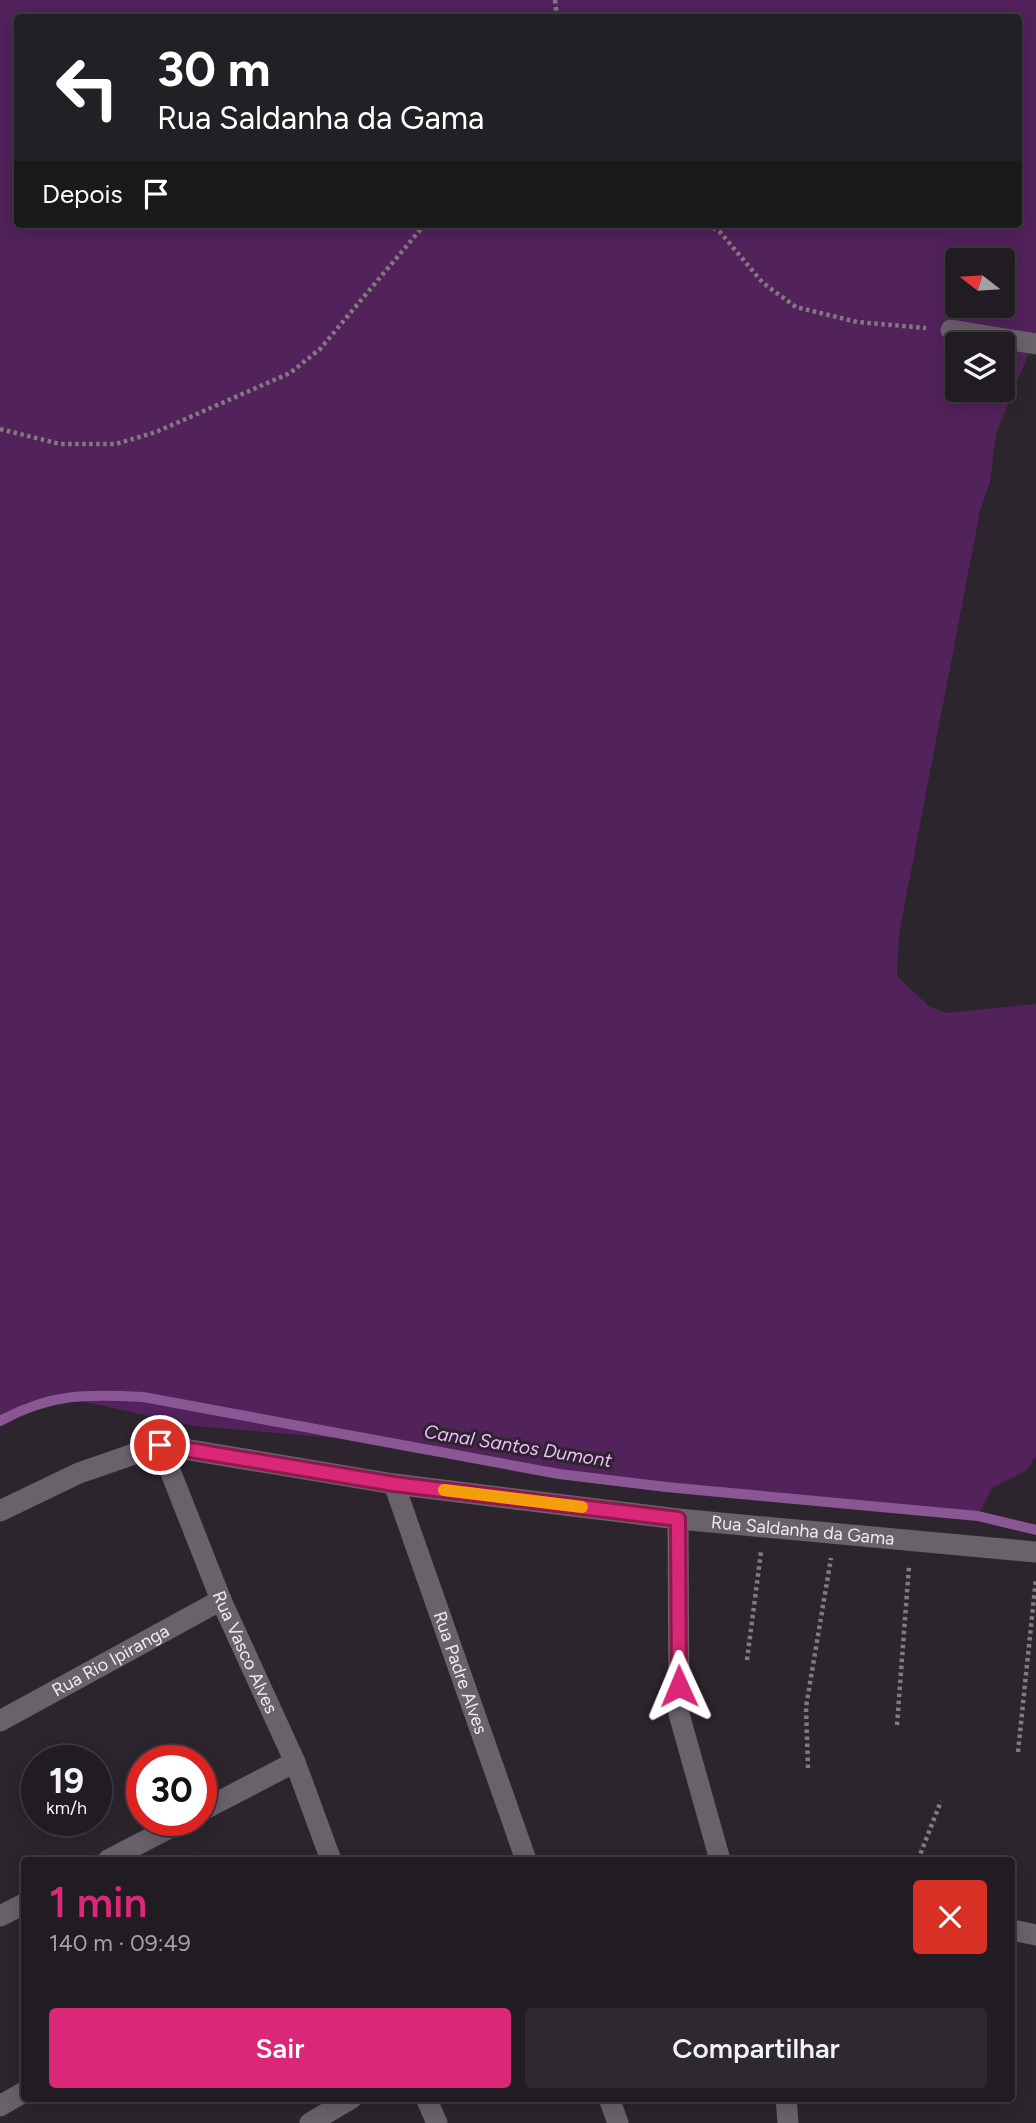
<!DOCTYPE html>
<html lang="pt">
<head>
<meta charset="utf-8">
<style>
	:root { --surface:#211c22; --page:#2d292f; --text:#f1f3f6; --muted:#a2a1a5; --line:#3e3a40; --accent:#db2777 }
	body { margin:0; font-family:Figtree,sans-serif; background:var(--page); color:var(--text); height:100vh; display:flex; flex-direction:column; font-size:26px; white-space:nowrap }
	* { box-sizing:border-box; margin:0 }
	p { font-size:23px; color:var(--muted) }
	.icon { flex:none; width:38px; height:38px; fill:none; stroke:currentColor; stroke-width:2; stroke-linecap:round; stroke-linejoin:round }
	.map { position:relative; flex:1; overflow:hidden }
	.panel { position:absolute; left:21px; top:1857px; width:994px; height:245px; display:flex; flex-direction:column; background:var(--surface); border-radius:7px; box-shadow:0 4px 18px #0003,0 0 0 2px var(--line) }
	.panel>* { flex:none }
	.hud { position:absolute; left:14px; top:14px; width:1008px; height:214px; border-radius:7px; box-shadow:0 4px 18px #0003,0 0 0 2px var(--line); background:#202124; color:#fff; overflow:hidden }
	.needle { width:46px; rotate:287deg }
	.controls { position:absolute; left:945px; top:248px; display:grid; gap:14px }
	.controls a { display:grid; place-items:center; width:70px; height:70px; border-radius:7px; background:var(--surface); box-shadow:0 4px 18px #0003,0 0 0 2px var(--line); font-size:35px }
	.speed { position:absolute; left:21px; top:1745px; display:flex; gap:14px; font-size:35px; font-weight:700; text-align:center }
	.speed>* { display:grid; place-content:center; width:91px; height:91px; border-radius:50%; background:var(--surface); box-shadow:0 4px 18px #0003,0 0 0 2px var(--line); line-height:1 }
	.speed small { font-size:18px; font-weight:400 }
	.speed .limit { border:10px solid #d22; background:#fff; color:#111 }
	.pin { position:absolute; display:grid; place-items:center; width:60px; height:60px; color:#fff; margin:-30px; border:4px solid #fff; border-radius:50%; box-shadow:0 2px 7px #0007 }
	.me { position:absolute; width:77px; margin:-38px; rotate:359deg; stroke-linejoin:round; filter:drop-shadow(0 0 5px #0008) }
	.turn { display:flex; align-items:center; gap:24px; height:147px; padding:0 28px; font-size:32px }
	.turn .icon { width:91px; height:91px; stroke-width:2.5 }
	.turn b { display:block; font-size:49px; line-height:60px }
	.then { display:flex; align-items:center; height:66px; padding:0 28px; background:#0003; gap:14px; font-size:26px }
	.round { display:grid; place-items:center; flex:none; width:74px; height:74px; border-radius:7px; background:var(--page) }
	.overview { display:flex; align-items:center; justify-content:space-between; height:119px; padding:0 28px }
	h1 { font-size:42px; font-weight:600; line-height:52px; color:var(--accent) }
	.cta { display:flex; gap:14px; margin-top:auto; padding:14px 28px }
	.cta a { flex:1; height:80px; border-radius:7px; background:var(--accent); color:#fff; font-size:28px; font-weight:600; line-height:80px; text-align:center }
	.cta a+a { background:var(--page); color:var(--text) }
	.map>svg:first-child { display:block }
	.green { fill:#52225b; fill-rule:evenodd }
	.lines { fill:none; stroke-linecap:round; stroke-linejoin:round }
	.stream { stroke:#8a5794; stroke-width:10 }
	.path { stroke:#807a81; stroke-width:4.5; stroke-dasharray:3.5 3.5; stroke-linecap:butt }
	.street { stroke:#6a626b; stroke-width:21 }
	.route-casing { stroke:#8e194d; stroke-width:18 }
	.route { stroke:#db2777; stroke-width:12 }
	.slow { stroke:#f59e0b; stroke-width:12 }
	.labels { text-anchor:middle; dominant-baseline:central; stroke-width:6; stroke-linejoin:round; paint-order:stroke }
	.street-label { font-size:18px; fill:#efeaf0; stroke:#2c252d }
	.water-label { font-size:19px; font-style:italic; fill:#f3baff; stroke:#2c252d }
</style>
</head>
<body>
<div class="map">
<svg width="1036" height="2123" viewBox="0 0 1036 2123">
	<rect width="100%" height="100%" fill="#2c252d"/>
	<path class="green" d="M0 0H1036V335L996 434 990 482 980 511 899 934 897 976 930 1007 947 1013 1036 1004V1456L1026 1471 992 1488 978 1516 666 1487 559 1474 487 1460 420 1454 335 1438 194 1426 81 1401H63L62 1397 0 1421ZM18 18H1018V224H18ZM957 261H1003V306H957ZM957 345H1003V390H957Z"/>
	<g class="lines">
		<path class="stream" d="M0 1421C51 1393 87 1394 143 1397L559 1474 666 1487 978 1516 1036 1530"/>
		<path class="path" d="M555 0 557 18
			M707 224 720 232 763 283 796 307 857 322 926 328
			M0 429 60 444H116L156 432 290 373 320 349 425 224
			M747 1660 761 1552
			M897 1725 909 1566
			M1018 1752 1036 1578
			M808 1768 806 1707 831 1558
			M918 1860 941 1801"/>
		<g class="street">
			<path d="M951 330 1036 344"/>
			<path id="s1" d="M160 1445 221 1600 295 1762 331 1860"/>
			<path id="s2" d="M394 1484 526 1860"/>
			<path id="s3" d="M0 1511 79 1473 160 1445 394 1484 678 1519 1036 1552"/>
			<path d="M678 1519 679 1714 720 1860"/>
			<path id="s4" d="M0 1721 221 1600"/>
			<path d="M201 1811 295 1762"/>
			<path d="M108 1860 185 1820"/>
			<path d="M0 1916 24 1904"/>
			<path d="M1012 1930 1036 1935"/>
			<path d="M426 2098 437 2123"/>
			<path d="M609 2098 618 2123"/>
			<path d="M786 2098 788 2123"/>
			<path d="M0 2106 24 2092"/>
			<path d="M310 2123 352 2098"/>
		</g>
	</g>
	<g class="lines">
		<defs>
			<path id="route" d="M160 1445 394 1484 678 1519 679 1686"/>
		</defs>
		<use href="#route" class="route-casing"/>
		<use href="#route" class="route"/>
		<path class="slow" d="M444 1490 582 1507"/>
	</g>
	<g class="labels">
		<g class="street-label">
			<text stroke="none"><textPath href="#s3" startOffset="822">Rua Saldanha da Gama</textPath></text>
			<text stroke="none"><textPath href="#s1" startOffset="224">Rua Vasco Alves</textPath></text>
			<text stroke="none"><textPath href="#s4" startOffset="126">Rua Rio Ipiranga</textPath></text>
			<text stroke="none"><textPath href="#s2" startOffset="200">Rua Padre Alves</textPath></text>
		</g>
		<g class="water-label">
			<text transform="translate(518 1446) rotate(9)">Canal Santos Dumont</text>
		</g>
	</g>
</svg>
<div class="controls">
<a><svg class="needle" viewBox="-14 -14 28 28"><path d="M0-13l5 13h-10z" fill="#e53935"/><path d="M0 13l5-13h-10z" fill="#a2a1a5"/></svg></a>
<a><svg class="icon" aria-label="layers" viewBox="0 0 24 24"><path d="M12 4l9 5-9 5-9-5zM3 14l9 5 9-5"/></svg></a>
</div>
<div class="speed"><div>19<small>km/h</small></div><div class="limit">30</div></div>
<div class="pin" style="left:160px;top:1445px;background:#d93025"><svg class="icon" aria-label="arrive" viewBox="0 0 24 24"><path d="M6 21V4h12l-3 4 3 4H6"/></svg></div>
<svg class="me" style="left:679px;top:1686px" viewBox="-20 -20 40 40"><path d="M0-17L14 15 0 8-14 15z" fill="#db2777" stroke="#fff" stroke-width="4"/></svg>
<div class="hud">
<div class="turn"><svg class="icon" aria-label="left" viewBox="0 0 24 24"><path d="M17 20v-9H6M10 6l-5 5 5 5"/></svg><div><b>30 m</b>Rua Saldanha da Gama</div></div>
<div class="then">Depois<svg class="icon" aria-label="arrive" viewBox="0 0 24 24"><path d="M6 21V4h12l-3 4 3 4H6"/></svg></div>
</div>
<section class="panel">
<div class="overview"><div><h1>1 min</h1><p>140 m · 09:49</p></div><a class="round" style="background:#d93025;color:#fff"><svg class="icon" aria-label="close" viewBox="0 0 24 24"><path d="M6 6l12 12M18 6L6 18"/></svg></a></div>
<div class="cta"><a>Sair</a><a>Compartilhar</a></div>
</section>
</div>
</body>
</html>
